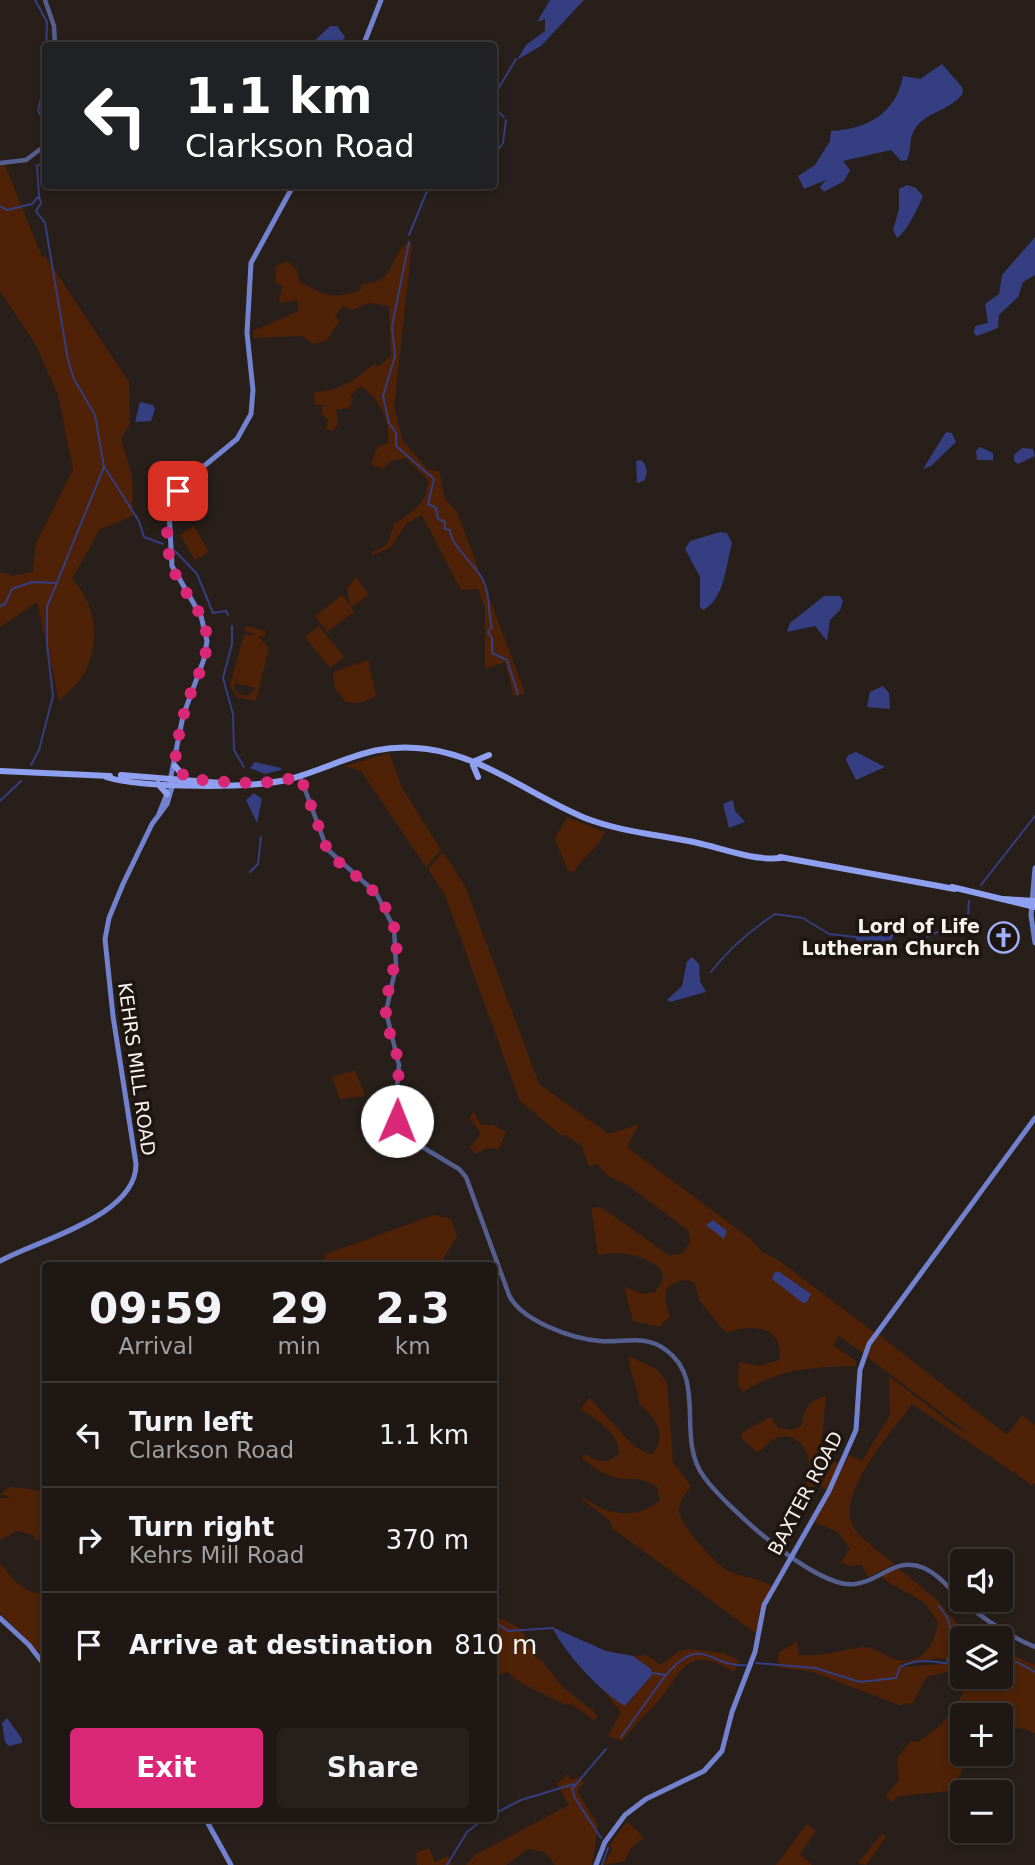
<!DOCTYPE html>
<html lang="en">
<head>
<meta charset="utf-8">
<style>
	:root { --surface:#1e1714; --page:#26201d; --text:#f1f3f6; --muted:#a19fa0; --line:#3c3634; --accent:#db2777 }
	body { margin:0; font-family:"DejaVu Sans",sans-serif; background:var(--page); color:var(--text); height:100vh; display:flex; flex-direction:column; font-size:26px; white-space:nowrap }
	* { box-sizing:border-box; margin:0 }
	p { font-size:23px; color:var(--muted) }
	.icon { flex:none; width:38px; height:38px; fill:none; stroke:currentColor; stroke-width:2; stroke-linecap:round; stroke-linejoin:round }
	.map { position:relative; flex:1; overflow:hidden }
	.panel { position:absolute; left:42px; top:1262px; width:455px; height:560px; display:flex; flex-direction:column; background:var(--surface); border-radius:7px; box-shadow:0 4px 10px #0003,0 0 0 2px var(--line) }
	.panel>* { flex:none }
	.guide { position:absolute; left:42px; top:42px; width:455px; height:147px; border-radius:7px; box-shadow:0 4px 10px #0003,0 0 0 2px var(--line); background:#202124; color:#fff; overflow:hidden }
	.fabs { position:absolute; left:950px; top:1549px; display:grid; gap:14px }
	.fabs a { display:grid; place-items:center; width:63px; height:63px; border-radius:7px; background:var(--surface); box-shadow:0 4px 10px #0003,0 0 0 2px var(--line); font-size:35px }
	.pin { position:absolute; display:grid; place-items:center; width:60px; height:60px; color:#fff; margin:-30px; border-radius:14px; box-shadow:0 4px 10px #0006 }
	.me { position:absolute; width:77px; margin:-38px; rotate:1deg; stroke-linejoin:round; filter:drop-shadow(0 0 5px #0008) }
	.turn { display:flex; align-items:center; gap:24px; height:147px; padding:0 28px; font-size:32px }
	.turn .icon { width:91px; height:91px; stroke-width:2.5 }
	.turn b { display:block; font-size:49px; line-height:60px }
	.eta { display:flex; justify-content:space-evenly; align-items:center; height:119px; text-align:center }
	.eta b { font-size:42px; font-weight:700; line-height:49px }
	.primary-button { display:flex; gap:14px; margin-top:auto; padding:14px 28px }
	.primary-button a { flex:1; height:80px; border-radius:7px; background:var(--accent); color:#fff; font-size:28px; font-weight:700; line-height:80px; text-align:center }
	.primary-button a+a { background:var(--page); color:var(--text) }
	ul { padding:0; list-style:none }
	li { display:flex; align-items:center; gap:21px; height:105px; padding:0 28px; border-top:2px solid var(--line) }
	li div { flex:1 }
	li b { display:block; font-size:26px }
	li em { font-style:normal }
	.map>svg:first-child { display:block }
	.green { fill:#4f2207; fill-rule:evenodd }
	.water { fill:#343e80 }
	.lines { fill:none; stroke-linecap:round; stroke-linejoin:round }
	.stream { stroke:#343e80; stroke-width:2 }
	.tertiary { stroke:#555f8f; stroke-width:4.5 }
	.secondary { stroke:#7282cf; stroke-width:5 }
	.primary { stroke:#8ea0ef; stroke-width:6 }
	.route { stroke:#db2777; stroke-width:12; stroke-dasharray:0 21.6 }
	.labels { text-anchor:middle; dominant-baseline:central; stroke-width:7; stroke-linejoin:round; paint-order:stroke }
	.poi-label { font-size:19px; font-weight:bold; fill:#f9f3ef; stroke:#1e1511; text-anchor:end }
	.street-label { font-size:19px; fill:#f9f3ef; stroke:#1e1511 }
</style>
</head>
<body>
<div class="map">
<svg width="1035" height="1865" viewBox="0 0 1035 1865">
	<rect width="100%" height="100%" fill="#281f1a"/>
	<path class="green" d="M0 165H5L42 257 45 256 129 382 130 423 121 439 132 476 133 516 100 529 72 579C95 603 101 640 85 672 80 682 68 692 59 701L37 602 0 627V572L13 576 33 572 36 543 73 470 58 395 36 345 0 291Z
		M409 241 412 244 394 408 403 441 428 470 439 471 445 499 457 512 525 693 514 697 505 662 485 669V609L478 589 461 590 422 515 407 523 391 547 373 555 371 553 388 544 394 524C412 513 428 503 428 480L406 458 391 461 383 469 371 464 378 446 388 443C390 418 380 400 361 386L351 395 352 404 347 409H336L338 424 332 431 326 429 328 420 321 412 324 405H315L314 392 333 390 354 380 374 364 378 367 391 356 389 306 369 303 352 310 343 306 335 316 340 320 326 341 313 344 302 336 254 338 253 331 299 311 297 300 279 303 282 286 276 282V266L288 261 297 271 300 282C325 296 332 300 361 290V284C397 284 388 256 409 241Z
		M194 526 209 552 195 560 180 535Z
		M356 577 369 595 351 607 354 612 327 632 315 616 342 595 350 606 347 589Z
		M246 626 266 631 264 637 258 636 269 648 256 701 237 697 230 685 244 635H257L245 631ZM240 663 236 683 256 688 248 696 238 694 234 688Z
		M319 626 344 657 330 668 305 637Z
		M368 660 376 696 360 703 346 702 335 688 333 672Z
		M389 753 402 788 441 850 426 867 361 771 345 766Z
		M567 817 605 832C598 848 583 857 573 872L568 871 555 839Z
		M443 852 465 886 539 1084 609 1134 639 1124 627 1147 751 1239 762 1252 777 1259 874 1332 863 1353 839 1336 833 1345 856 1361V1366C811 1367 782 1368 743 1392L738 1385 739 1362 759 1366 779 1360C785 1326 752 1323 726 1333L699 1300 695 1284C684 1277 678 1281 667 1288L665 1300 670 1317 659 1327 633 1321 624 1287 644 1294 655 1292 663 1280 662 1271C644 1253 621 1251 598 1255L591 1208 601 1207 670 1256 683 1253 690 1242 689 1231 626 1184 608 1176 597 1164 589 1166 582 1146 565 1135 562 1136 520 1101 445 895 428 869Z
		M355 1070 365 1096 340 1099 332 1077Z
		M474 1112 481 1125H493L506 1132 499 1149 486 1148 476 1154 470 1147 481 1134 469 1117Z
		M434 1215 451 1219 457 1237 443 1258 449 1265H322L326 1254Z
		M878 1334 1007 1435 1022 1415 1035 1425V1483L1032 1485 912 1404C893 1431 830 1498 856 1531 866 1543 882 1553 894 1564L868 1577 862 1565 849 1566 841 1562 850 1549 838 1532 814 1522 849 1455 862 1461 890 1415 889 1376 958 1429 968 1433 866 1356Z
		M629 1356 658 1370 667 1383 673 1462 691 1486C686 1493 679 1501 679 1510 678 1523 714 1562 725 1569 740 1579 758 1576 771 1586L759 1613 757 1634 612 1528 610 1521 581 1498C591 1500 597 1507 606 1510 626 1517 645 1513 660 1500L657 1487C639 1475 637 1481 618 1478 605 1476 592 1466 582 1458L585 1454C599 1462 606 1465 619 1454 620 1433 596 1420 581 1409L589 1398 634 1446 651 1455C670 1435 655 1418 639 1403 639 1386 628 1374 629 1356Z
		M826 1396 821 1449 825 1458 840 1464 828 1490 815 1484 807 1499H798C802 1491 808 1482 809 1473 812 1455 800 1432 779 1437 771 1439 765 1448 757 1452L742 1439 741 1433 771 1417 778 1428 793 1430 801 1426C806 1407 807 1401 826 1396Z
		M10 1487 45 1491V1540L36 1541 33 1535 17 1531 0 1540V1498H13L0 1494Z
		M0 1563C12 1579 25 1594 45 1594V1658L0 1613Z
		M897 1567 938 1601 963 1631 977 1638H962V1663L939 1658 901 1663 904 1667 944 1664 962 1668V1676H1001V1650L1035 1665V1734C1025 1727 1011 1725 1001 1732V1715H962L964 1766 952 1791 898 1796 892 1802 886 1796 899 1780 897 1758 911 1741 918 1742 942 1724 964 1693 956 1686 958 1679 947 1672 926 1677 913 1703 899 1705 810 1671 779 1668 778 1653 797 1642 799 1655C822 1657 840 1650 863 1647 875 1646 886 1658 898 1660 924 1665 935 1643 938 1622L924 1602 886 1581 881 1575Z
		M494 1615 520 1628 536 1658 541 1660 563 1687 593 1711 597 1716 594 1720 571 1704 566 1705C552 1697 515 1683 508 1672L494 1676Z
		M689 1649 723 1653 740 1661 734 1672C681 1639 680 1682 652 1708 641 1718 632 1729 622 1741L608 1736 621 1712 601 1687 630 1702 651 1669 633 1656 646 1655 661 1665 678 1652Z
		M568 1774 570 1780 580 1777 584 1783 577 1791 598 1825 592 1865H555L545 1852 528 1849 506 1865H466L475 1855 569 1805 557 1784Z
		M627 1821 644 1838 631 1848 625 1861 604 1865 612 1848 609 1846Z
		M807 1824 816 1831 800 1854 812 1865H776Z
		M882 1834 886 1837 866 1865 858 1863Z
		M429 1848 435 1862 448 1856 452 1865H417L416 1853Z"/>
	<path class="water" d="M550 0H584L541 46 517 60 526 45 545 31V19L537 22Z
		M330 26H337L345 37C339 49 322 46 310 45Z
		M942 64 962 87 963 93C952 110 928 111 916 127 908 138 912 149 907 160L901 161 891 150 843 161 850 170 844 181 824 192 820 187 826 180 804 189 798 176 815 165 830 141 831 131C867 129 896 114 903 76L920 79Z
		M907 185 916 188 923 196C919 206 906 233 897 238L893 230 899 209V189Z
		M1035 237V275L1023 282 1018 297 999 315 998 328 977 336 974 333 975 326 988 323 985 304 999 294 1002 275Z
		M140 402 153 405 155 409 151 421 135 422Z
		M946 432 952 433 956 442 931 466 923 469Z
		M980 447 993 453V460H977L976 451Z
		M1022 448 1033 449 1035 456 1018 464 1014 461V455Z
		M641 460C648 466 648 473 644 481L637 483 636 461Z
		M720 532 727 533 732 543C726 564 725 599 703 610L700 607V577L685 549 690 541Z
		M824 596H840L843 601 840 610 830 620 827 641 815 626 787 632 790 623Z
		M883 686 889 693 890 709 867 707 870 692Z
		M856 752 885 767 856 780 846 760 848 755Z
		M255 762 281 768V770L265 774 250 768Z
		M254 793 262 799 257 823 246 800Z
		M733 800 735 811 745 822 729 828 723 804Z
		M873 931 894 934 890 945 870 951 861 949 862 946 856 942V936Z
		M692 957 699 964 700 981 706 992 670 1002 667 1000 682 986 687 961Z
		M713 1220 727 1231 724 1239 706 1225Z
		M778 1271 811 1294 807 1302 803 1303 772 1279 774 1273Z
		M552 1627 606 1651 633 1656 651 1669 652 1675 625 1706C599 1691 565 1653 552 1627Z
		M7 1718 22 1739V1743L9 1746 5 1742 2 1723Z"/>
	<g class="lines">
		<path class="stream" d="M35 0 47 22 45 82 38 110 46 128
			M494 96 516 59
			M494 108 504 117
			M494 155 503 143 506 120
			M0 206 7 210 32 204 39 196 37 166 46 161
			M409 235 429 186
			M409 242 392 326 395 356 383 396 389 423 396 433V446L434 479 428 504 436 508 438 519 445 522V529L450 530C450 544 474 564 482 578 491 593 487 612 492 627L488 632 492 638V653L507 660 518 694
			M105 468 139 521 144 537 163 544
			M175 551 197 574 213 613 226 611 228 615
			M0 606 5 604 12 589 32 582 56 583
			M232 626V644L223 678 233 714 234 750 244 767
			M31 765 39 750 53 696 47 645V607L104 467 95 415 74 379 68 360 45 223 36 211 41 203 39 196
			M0 801 21 781
			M250 872 258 864 261 837
			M981 885 1035 816
			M968 915 969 901
			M905 941 921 940 952 925 961 928 966 921
			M711 972C727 951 751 930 775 914L803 918 829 934 856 937
			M939 1606 948 1619 954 1645 947 1661
			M494 1621 508 1631 553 1628
			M1001 1662H1017L1035 1672
			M756 1663 815 1668 860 1682 896 1678 900 1667C921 1656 941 1663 962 1666
			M652 1673 666 1675C703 1632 709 1668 746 1665
			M621 1737 665 1676
			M494 1814 521 1800 574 1784
			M601 1838 575 1798 572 1789 606 1749
			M447 1865 467 1832 485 1818
			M602 1865 608 1848"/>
		<path class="tertiary" d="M45 0 54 26 55 46
			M0 163 26 160 46 145
			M300 776 327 849 376 893 394 928 396 966 386 1012 399 1065 395 1109 398 1125 409 1139 459 1169 466 1177 509 1295C521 1321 573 1339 600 1341 624 1343 645 1334 666 1350 708 1380 675 1438 704 1477 726 1507 817 1590 855 1584 882 1581 894 1556 924 1568 940 1575 951 1591 964 1602 986 1621 1009 1636 1035 1647"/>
		<path class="secondary" d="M363 46 381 0
			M170 781 183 716 204 659 207 641 201 616 172 566 169 511 181 485 237 439 251 414 253 390 247 333 251 263 293 186
			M159 814 168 791
			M1035 868 1031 915 1035 943
			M0 1261C38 1240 137 1216 136 1164L113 1016 105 939 109 918 123 884 152 824 167 804 173 784
			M0 1618 29 1645 46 1667
			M205 1818 231 1865
			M596 1865 605 1842 625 1815 646 1799 704 1771 722 1751 732 1712 755 1652 764 1605 829 1491 856 1430 860 1370 869 1344 1035 1118"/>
		<path class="primary" d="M475 761 489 755
			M473 765 478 777
			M175 766 185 778
			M0 771 110 776
			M121 775 221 783
			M106 777C142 788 253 789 290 779 341 765 370 741 427 749 486 757 531 796 585 818 621 832 661 835 698 843 724 849 755 861 781 858
			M158 784 167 794
			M780 857 955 889
			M952 887 1035 907
			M1004 899 1035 901"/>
	</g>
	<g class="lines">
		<path class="route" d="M178 491C164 515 163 554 178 579 187 596 202 611 206 631 211 656 195 679 187 703 181 724 176 744 175 766L187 779C226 781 261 788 300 776L327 849C343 871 370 881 384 905 410 948 388 969 386 1010 385 1029 396 1044 398 1062 401 1082 392 1101 397 1121"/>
	</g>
	<defs>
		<symbol id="church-ring" viewBox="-11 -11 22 22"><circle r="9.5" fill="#1e1511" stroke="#a1b2fd" stroke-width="1.5"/><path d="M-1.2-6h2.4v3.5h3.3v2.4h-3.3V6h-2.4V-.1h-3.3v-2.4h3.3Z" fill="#a1b2fd"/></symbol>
	</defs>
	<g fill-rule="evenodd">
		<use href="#church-ring" x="986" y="920" width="35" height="35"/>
	</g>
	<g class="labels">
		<g class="poi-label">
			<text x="980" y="926">Lord of Life<tspan x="980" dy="22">Lutheran Church</tspan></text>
		</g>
		<g class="street-label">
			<text transform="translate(137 1069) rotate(82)">KEHRS MILL ROAD</text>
			<text transform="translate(805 1493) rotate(-62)">BAXTER ROAD</text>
		</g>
	</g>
</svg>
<div class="fabs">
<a><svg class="icon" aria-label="sound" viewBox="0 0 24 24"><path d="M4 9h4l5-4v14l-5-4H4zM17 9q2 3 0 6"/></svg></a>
<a><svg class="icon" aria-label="layers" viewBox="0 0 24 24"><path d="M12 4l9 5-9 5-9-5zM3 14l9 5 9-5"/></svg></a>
<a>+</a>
<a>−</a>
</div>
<div class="pin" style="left:178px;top:491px;background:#d93025"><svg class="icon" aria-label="arrive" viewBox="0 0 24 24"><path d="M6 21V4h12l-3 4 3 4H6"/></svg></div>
<svg class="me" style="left:397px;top:1121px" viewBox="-20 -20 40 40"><circle r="19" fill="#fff"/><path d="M0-13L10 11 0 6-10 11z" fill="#db2777"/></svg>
<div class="guide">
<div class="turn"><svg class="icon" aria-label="left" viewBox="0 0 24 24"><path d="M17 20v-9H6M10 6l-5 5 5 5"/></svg><div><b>1.1 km</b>Clarkson Road</div></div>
</div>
<section class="panel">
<div class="eta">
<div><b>09:59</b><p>Arrival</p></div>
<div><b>29</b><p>min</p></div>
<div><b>2.3</b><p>km</p></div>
</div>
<ul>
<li><svg class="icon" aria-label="left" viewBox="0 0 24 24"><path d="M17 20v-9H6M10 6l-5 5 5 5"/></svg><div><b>Turn left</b><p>Clarkson Road</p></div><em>1.1 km</em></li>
<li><svg class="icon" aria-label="right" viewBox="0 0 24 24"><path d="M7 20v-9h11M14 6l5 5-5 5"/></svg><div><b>Turn right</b><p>Kehrs Mill Road</p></div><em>370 m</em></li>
<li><svg class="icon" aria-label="arrive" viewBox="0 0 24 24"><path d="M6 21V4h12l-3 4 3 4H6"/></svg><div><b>Arrive at destination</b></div><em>810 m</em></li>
</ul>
<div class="primary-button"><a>Exit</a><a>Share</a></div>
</section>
</div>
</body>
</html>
